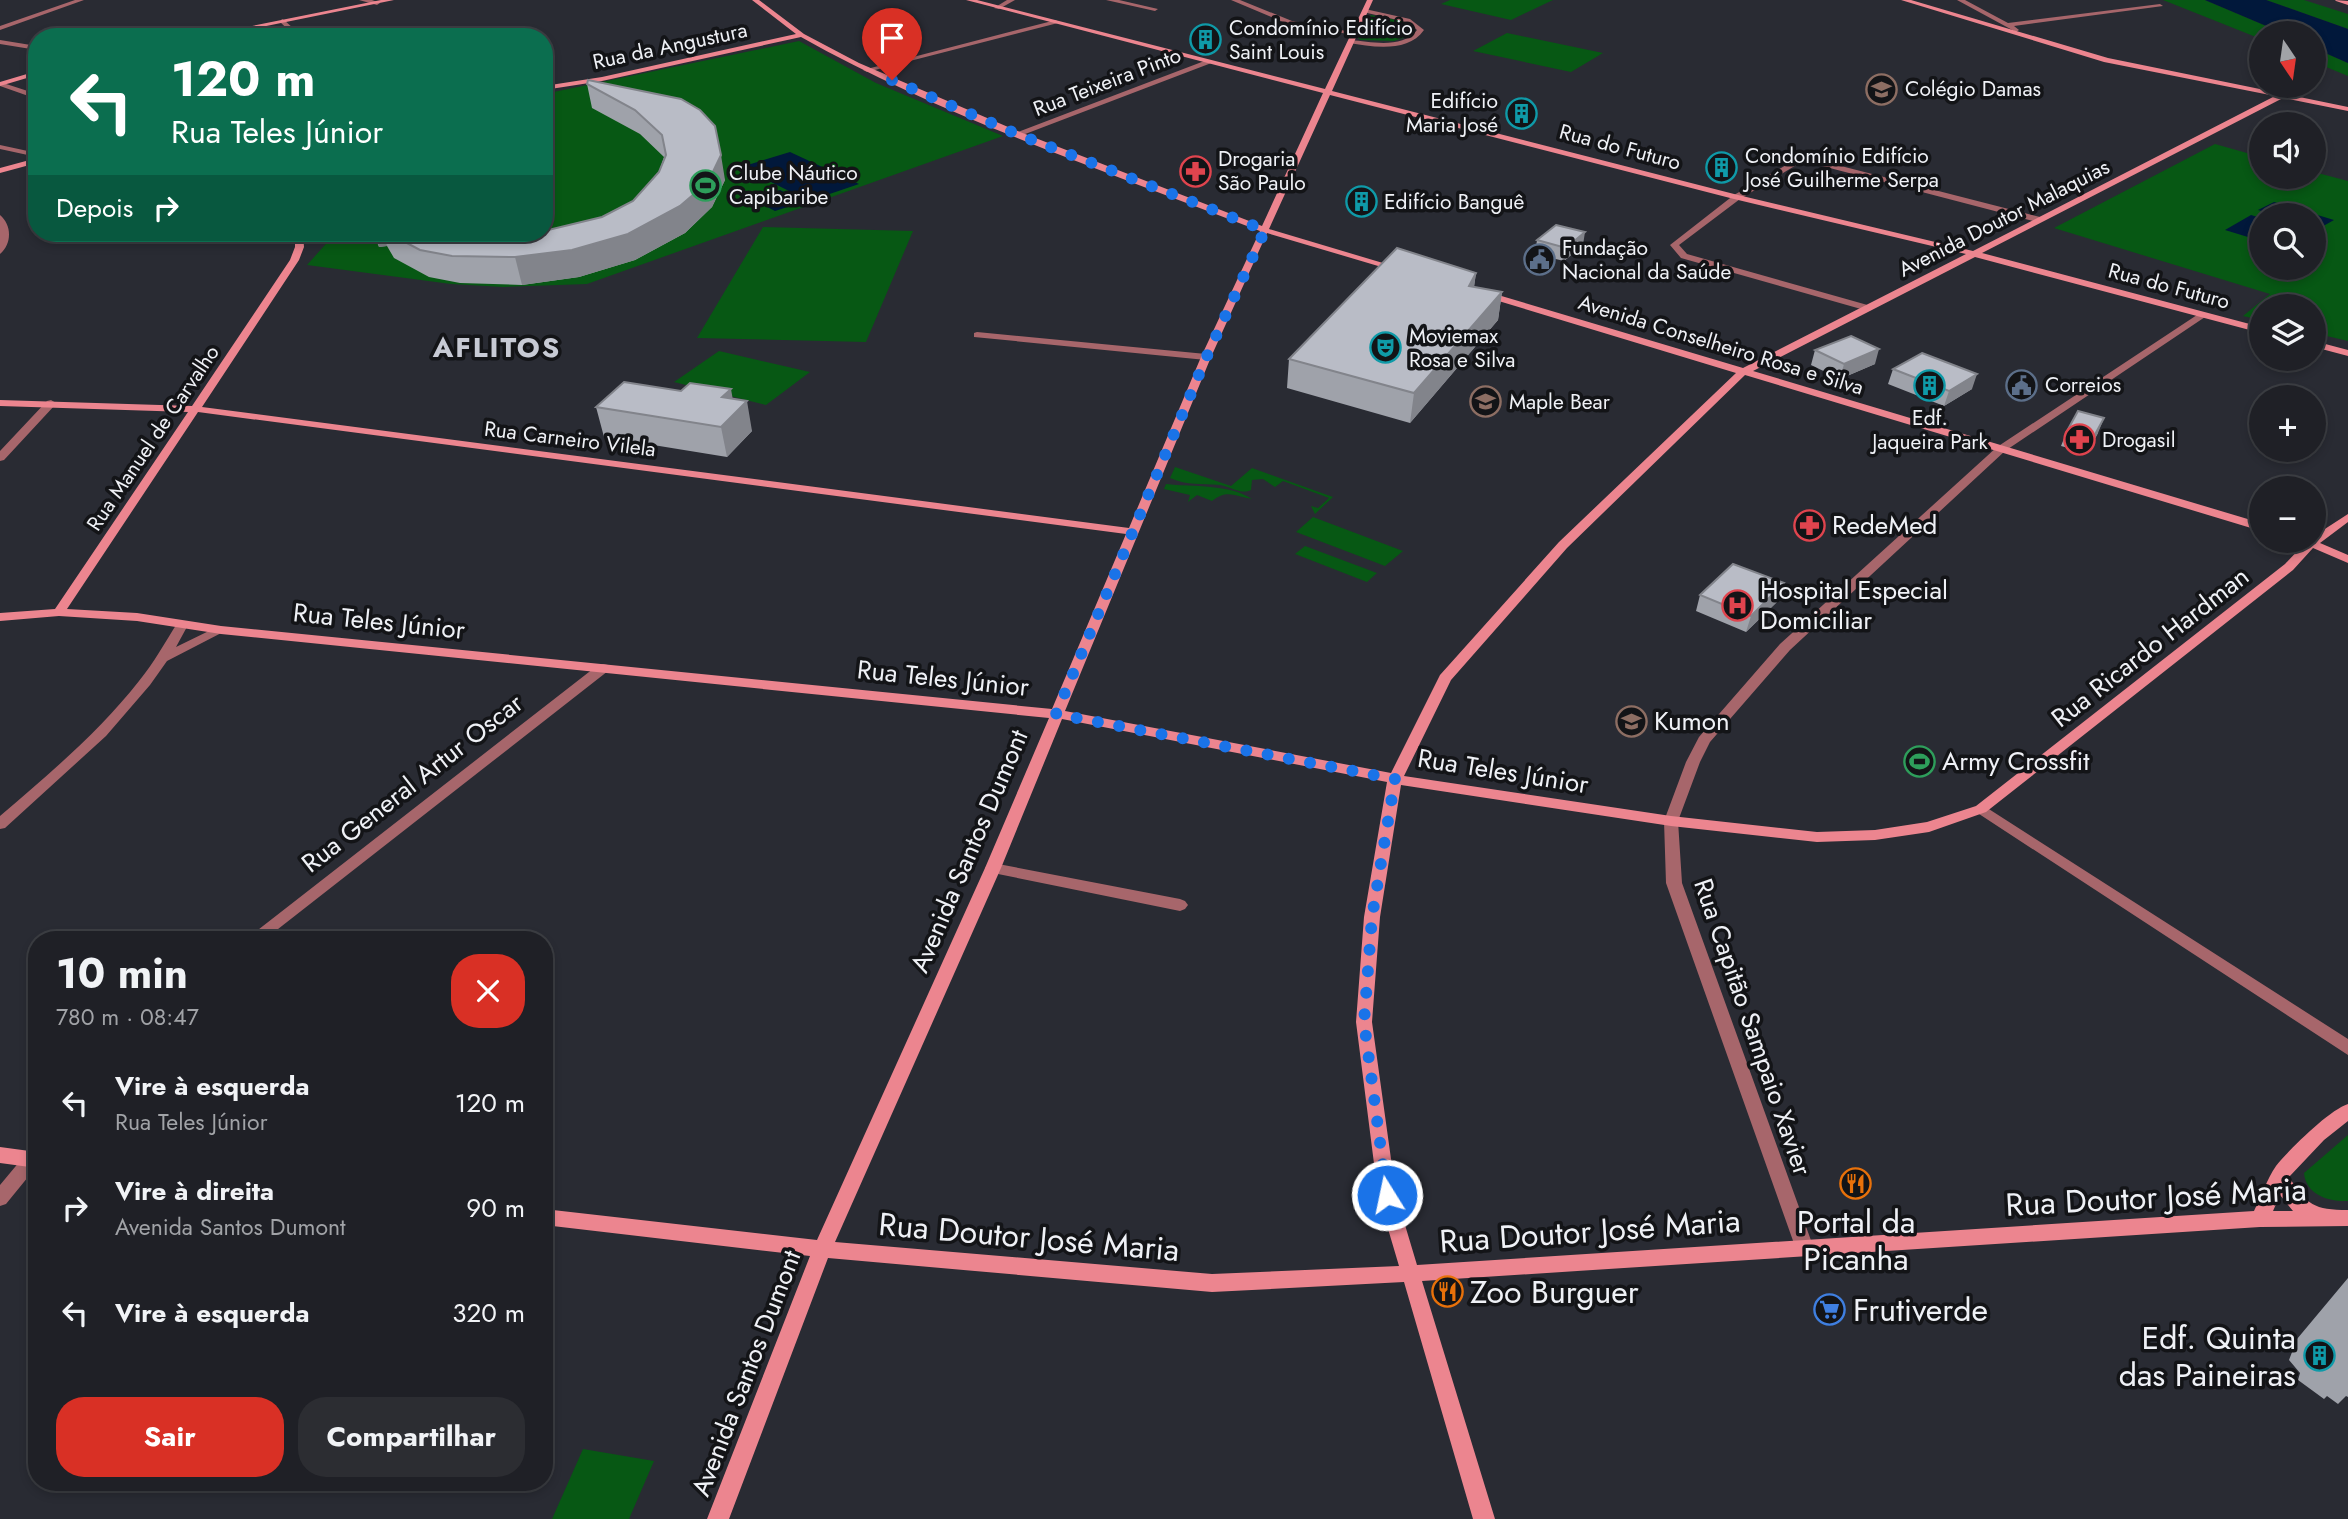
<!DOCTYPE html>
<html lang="pt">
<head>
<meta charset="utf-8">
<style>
	:root { --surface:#1f2026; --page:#2c2d32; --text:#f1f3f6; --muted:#a1a3a7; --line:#3c3e43; --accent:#d93025 }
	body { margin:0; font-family:Jost,sans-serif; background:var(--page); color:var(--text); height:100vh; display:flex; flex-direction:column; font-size:26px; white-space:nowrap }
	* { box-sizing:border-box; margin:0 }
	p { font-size:23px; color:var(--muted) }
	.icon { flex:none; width:38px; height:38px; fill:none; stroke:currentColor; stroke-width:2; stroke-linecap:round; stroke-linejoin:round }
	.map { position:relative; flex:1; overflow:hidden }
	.side { position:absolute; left:28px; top:931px; width:525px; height:560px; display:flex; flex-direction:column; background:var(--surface); border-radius:28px; box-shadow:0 4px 10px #0003,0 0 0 2px var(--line) }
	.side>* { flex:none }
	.top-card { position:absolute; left:28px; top:28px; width:525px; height:214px; border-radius:28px; box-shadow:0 4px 10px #0003,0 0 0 2px var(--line); background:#0b6e4f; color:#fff; overflow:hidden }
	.needle { width:46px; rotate:167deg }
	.buttons { position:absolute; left:2249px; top:21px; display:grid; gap:14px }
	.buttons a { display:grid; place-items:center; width:77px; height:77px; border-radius:50%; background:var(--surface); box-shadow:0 4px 10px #0003,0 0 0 2px var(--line); font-size:35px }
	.pin { position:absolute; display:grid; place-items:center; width:60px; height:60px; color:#fff; margin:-72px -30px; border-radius:50% 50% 50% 0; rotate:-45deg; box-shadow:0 0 7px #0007 }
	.pin .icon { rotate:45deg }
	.me { position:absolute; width:77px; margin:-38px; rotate:350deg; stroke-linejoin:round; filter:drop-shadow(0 0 5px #0008) }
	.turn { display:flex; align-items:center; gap:24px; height:147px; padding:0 28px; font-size:32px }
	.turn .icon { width:91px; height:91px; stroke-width:2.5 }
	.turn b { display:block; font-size:49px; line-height:60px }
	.then { display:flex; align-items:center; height:66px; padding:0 28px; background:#0003; gap:14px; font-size:26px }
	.round { display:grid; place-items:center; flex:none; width:74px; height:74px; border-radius:28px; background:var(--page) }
	.summary { display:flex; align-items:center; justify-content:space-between; height:119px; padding:0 28px }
	h1 { font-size:42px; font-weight:700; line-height:52px }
	.primary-button { display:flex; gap:14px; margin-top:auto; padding:14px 28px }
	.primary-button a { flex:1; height:80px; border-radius:28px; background:var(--accent); color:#fff; font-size:28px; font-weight:700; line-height:80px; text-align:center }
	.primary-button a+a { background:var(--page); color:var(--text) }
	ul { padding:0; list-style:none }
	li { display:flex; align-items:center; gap:21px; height:105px; padding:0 28px }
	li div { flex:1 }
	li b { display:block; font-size:26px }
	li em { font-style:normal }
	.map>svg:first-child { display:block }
	.green { fill:#075814; fill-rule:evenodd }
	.water { fill:#01183b }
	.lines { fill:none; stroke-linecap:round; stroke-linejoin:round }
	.street { fill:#a7666b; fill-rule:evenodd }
	.secondary { fill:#ec858f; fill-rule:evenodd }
	.wall { fill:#9fa2aa }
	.shaded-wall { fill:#82848b }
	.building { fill:#b9bcc6; stroke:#82848b; stroke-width:2 }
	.route { stroke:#1a73e8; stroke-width:12; stroke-dasharray:0 21.6 }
	.labels { text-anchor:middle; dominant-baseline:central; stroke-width:7; stroke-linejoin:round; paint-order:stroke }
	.far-poi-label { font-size:21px; fill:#eff1f6; stroke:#131417; text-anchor:start }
	.far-street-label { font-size:21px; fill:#eff1f6; stroke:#131417 }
	.poi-label { font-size:26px; fill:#eff1f6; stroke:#131417; text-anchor:start }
	.street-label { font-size:26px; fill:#eff1f6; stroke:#131417 }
	.far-district-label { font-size:28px; font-weight:bold; letter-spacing:2px; fill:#c7cad4; stroke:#131417 }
	.near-street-label { font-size:32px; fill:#eff1f6; stroke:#131417 }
	.near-poi-label { font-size:32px; fill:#eff1f6; stroke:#131417; text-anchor:start }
</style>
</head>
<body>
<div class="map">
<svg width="2348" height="1519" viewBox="0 0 2348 1519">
	<rect width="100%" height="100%" fill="#292b33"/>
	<path class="green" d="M1450 0H1553L1511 20 1441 4Z
		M2163 0H2205L2283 33H2261V39Z
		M2266 0H2304L2348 14V29Z
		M1371 15 1401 21 1414 28 1415 34 1394 41 1361 40 1358 38Z
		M1507 33 1603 53 1571 72 1473 51Z
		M799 41 876 83 1003 136 587 284 503 287 451 284 307 265 332 237 327 233H544V94Z
		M2314 48 2348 63V76L2314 62Z
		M2215 144 2261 157V177H2314V172L2348 181V341L2314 333V306H2261V320L2243 316 2270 294 2054 228ZM2261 215H2314V268H2261Z
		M763 227 913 231 866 342 697 338Z
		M719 351 810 372 766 405 674 382Z
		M1175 467 1231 486 1252 468 1333 497 1315 514 1311 506 1318 508 1329 498 1283 481 1275 487 1263 479 1252 480 1251 490C1241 495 1232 487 1220 485 1201 483 1188 486 1170 478Z
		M1166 484C1193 487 1230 484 1252 499 1234 496 1227 489 1212 501L1197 495 1188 502 1190 495 1164 489Z
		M1313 517 1403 551 1385 566 1296 532Z
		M1305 546 1377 573 1367 582 1295 554Z
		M2348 1135V1201C2329 1202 2306 1195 2304 1173Z
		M583 1449 654 1461 629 1519H552Z"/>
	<path class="water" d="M2205 0H2266L2348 29V63L2314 48V33H2283Z
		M790 152 859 184 809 201 741 167Z
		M780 190 803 202 775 211 752 199Z
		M2274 202 2334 220 2318 229 2314 228V215H2274L2258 210Z
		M2251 215 2261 218V241L2225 230Z"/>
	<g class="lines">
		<path class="street" d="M75 0H84L0 30V26Z
			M359 0H372L380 3 377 5Z
			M1007 0H1015L999 9 994 8Z
			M1106 0H1119L1158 9 1155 11Z
			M1231 0H1240L1292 21 1357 33 1354 35 1288 24Z
			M1957 0H1965L2008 23 2160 4 2163 6 2014 26 2019 30 2016 32Z
			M1365 9 1410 19 1424 30C1408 53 1373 47 1349 43L1351 40C1371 42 1403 49 1417 30L1406 22 1363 12Z
			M282 19 284 20 303 37H296L280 22Z
			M1056 20 1058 23 867 72 863 70Z
			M0 40 37 46V50L0 44Z
			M1207 60 1214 62 1020 136 1013 134Z
			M0 82 37 94V99L0 86Z
			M0 145 37 153V157L0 149Z
			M1802 156 2040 217 2041 219 2037 222 1803 161 1740 199 1679 245 1687 254 1871 306V310L1868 311 1681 258 1670 245 1734 195Z
			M0 215C12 225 12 244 0 254Z
			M2200 313 2208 315 2005 451 1790 650 1710 742 1700 762 1678 821 1682 883 1813 1246 1811 1252 1804 1254 1797 1252 1666 883 1664 821 1686 762 1699 737 1780 644 1997 447Z
			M977 332 1206 354 1211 357 1206 360 974 337V333Z
			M51 400 56 403 55 405 4 460 0 461V451L47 401Z
			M182 621 188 625 176 647 217 627H225L227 630 167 661 150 685 106 736 5 828 0 829V816C49 774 99 732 139 681 154 663 165 642 178 622Z
			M603 664 608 665 610 668 608 671 264 940H245L598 665Z
			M1981 804 2348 1039V1055L1976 812 1974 809Z
			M993 863 1180 899 1185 901 1188 905 1185 909 1180 911 988 872 985 868 988 864Z
			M37 1147V1166L6 1204 0 1206V1185L30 1149Z"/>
		<path class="secondary" d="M381 0H394L212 37H197Z
			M752 0H759L804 34 859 63 1020 132 1262 226 1323 93 966 0H977L1325 89 1367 0H1373L1332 91 1738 195 1973 251 2275 96 2104 62 1901 0H1911L2108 58 2348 107V111L2283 98 1982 253 2261 327V333L1975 257 1753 371 2261 523V531L1745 375 1567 548 1451 680 1404 776 1671 816 1817 832 1875 830 1927 822 1976 806 2285 564 2304 544 2300 541H2314V536L2348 514V522L2320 543 2348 555V563L2313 548 2293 570 1986 812 1929 832 1875 840 1817 842 1671 826 1401 785 1380 917 1372 1022 1396 1195 1417 1265 2254 1211C2261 1197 2267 1179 2276 1166 2289 1150 2329 1110 2348 1104V1121L2324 1140 2289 1177C2307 1205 2314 1210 2348 1210V1226L2260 1227 1422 1281 1495 1519H1473L1404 1282 1212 1292 828 1258 729 1519H707L810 1256 544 1225V1209L817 1240 985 868 1049 718 221 634 137 621 59 616 0 621V613L55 609 188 412 0 406V400L192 406 290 260 295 247V233H303L304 247 299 260 202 407 1129 528 1201 357 1260 231C1108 172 943 117 801 37L602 81 544 90V86L602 77 796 34ZM1330 95 1734 199 1966 254 1743 368 1488 292H1482V296L1736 373 1559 542 1440 675 1391 773 1065 711 1211 357 1267 233 1395 271 1403 269 1269 229ZM198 412 1126 534 1052 709 221 626 137 613 67 609ZM1062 719 1387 782 1364 917 1356 1022 1378 1195 1399 1266 1212 1274 835 1242 1001 868ZM2280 1195 2293 1211H2273Z
			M2335 0 2348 1V5L2336 1Z
			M37 71V75L0 86V82Z
			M37 158V163L0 173V168Z
			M2314 341 2348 350V356L2314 347Z
			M0 1147 37 1152V1168L0 1163Z"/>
	</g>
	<path class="wall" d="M587 84 681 99 725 180 712 207 685 233 635 260 579 277 522 285 460 283 429 277 394 258 387 246 379 247 373 233H474L487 235 544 233 602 217 633 201 659 172 664 157 640 134 592 108Z
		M1537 240 1583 245 1564 261 1535 254Z
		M1476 273 1474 287 1502 292 1498 320 1410 423 1287 388 1289 359Z
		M1815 350 1875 364 1840 379 1811 365Z
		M1893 369 1972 389 1944 406 1888 384Z
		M733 399 752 431 727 457 604 437 596 407Z
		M2067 431 2098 433 2087 453 2061 446Z
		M1700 595 1779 600 1746 632 1696 611Z
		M2348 1278V1397L2346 1396 2338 1404 2327 1396 2324 1399 2298 1380 2300 1373 2289 1360 2297 1339Z"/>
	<path class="shaded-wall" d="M721 155 725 180 712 207 685 233 635 260 579 277 522 285 515 257 708 182Z
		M1585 232 1583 245 1564 261 1566 248Z
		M375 233H383L387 246 379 247Z
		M1476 273 1472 300 1469 286Z
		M1502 292 1498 320 1410 423 1414 393Z
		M1879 349 1875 364 1840 379 1844 364Z
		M1977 374 1972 389 1944 406 1949 391Z
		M731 389 735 412 747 401 752 431 727 457 721 427 722 397Z
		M2104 418 2098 433 2087 453 2093 438Z
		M1784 583 1779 600 1746 632 1751 616Z"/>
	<path class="building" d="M588 80 681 99 700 110 715 126 721 155 708 182 680 206 628 234 572 250 515 257 452 256 420 250 388 233H474L487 235 544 233V231L602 217 633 201 659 172 666 155 662 135 635 110 587 84Z
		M1556 225 1585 232 1566 248 1537 240Z
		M1397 248 1476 273 1469 286 1502 292 1414 393 1289 359Z
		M1851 336 1879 349 1844 364 1815 350Z
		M1922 353 1977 374 1949 391 1893 369Z
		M624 382 681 391 690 383 731 389 722 397 747 401 721 427 596 407Z
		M2078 411 2104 418 2093 438 2067 431Z
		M1733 564 1784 583 1751 616 1700 595Z"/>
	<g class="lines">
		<path class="route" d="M892 80 1017 134 1265 230 1206 358 1056 714 1395 779 1372 917 1364 1022 1387 1195"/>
	</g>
	<defs>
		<symbol id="building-ring" viewBox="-11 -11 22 22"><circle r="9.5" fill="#131417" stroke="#0f9aa8" stroke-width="1.5"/><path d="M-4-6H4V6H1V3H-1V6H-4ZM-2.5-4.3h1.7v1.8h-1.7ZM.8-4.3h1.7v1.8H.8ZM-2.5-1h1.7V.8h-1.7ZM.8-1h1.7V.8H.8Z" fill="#0f9aa8"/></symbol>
		<symbol id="school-ring" viewBox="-11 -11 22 22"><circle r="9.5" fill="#131417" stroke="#8d6e63" stroke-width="1.5"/><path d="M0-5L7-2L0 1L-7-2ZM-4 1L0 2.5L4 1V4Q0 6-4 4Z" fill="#8d6e63"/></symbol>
		<symbol id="pharmacy-ring" viewBox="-11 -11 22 22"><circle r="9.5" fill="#131417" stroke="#e0444e" stroke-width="1.5"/><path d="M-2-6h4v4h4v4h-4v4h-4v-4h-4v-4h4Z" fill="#e0444e"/></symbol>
		<symbol id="stadium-ring" viewBox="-11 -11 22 22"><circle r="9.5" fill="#131417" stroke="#2e9e5b" stroke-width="1.5"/><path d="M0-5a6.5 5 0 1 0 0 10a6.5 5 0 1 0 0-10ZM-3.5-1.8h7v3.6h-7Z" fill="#2e9e5b"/></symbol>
		<symbol id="civic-ring" viewBox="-11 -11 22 22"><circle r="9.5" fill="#131417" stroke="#5c6f8a" stroke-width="1.5"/><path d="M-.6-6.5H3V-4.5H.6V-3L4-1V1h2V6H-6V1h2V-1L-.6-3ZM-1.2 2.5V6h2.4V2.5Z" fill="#5c6f8a"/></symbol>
		<symbol id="theatre-ring" viewBox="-11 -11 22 22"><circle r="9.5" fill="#131417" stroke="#0f9aa8" stroke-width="1.5"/><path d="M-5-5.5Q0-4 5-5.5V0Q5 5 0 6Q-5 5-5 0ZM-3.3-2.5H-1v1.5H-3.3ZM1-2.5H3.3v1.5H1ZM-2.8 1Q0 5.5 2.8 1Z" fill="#0f9aa8"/></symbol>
		<symbol id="hospital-ring" viewBox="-11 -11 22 22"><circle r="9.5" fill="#131417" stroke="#e0444e" stroke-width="1.5"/><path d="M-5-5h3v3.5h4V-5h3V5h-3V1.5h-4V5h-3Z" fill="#e0444e"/></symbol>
		<symbol id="restaurant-ring" viewBox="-11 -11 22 22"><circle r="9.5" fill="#131417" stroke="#e8710a" stroke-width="1.5"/><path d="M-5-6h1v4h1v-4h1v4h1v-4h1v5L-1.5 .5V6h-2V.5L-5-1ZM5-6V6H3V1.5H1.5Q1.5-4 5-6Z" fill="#e8710a"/></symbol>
		<symbol id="supermarket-ring" viewBox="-11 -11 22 22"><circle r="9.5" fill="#131417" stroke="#3f7fe0" stroke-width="1.5"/><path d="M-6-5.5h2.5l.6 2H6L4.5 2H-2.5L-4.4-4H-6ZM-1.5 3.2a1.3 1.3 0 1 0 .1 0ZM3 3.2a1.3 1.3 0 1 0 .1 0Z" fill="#3f7fe0"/></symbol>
	</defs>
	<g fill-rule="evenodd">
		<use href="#building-ring" x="1188" y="22" width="35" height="35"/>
		<use href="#school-ring" x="1864" y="72" width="35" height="35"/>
		<use href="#building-ring" x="1504" y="96" width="35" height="35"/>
		<use href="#building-ring" x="1704" y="150" width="35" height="35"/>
		<use href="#pharmacy-ring" x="1178" y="154" width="35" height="35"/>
		<use href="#stadium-ring" x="688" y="168" width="35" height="35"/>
		<use href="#building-ring" x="1344" y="184" width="35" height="35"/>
		<use href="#civic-ring" x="1522" y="242" width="35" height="35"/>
		<use href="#theatre-ring" x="1368" y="330" width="35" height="35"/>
		<use href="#civic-ring" x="2004" y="368" width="35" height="35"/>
		<use href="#building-ring" x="1912" y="368" width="35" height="35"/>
		<use href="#school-ring" x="1468" y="384" width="35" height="35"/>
		<use href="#pharmacy-ring" x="2062" y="422" width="35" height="35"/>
		<use href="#pharmacy-ring" x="1792" y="508" width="35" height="35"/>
		<use href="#hospital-ring" x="1720" y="588" width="35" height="35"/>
		<use href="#school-ring" x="1614" y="704" width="35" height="35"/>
		<use href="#stadium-ring" x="1902" y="744" width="35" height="35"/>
		<use href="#restaurant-ring" x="1838" y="1166" width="35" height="35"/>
		<use href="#restaurant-ring" x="1430" y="1274" width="35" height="35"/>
		<use href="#supermarket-ring" x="1812" y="1292" width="35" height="35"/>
		<use href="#building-ring" x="2302" y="1338" width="35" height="35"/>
	</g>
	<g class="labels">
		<g class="far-poi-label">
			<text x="1229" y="28">Condomínio Edifício<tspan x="1229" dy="24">Saint Louis</tspan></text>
			<text x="1905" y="89">Colégio Damas</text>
			<text x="1498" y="101" text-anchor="end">Edifício<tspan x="1498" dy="24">Maria José</tspan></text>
			<text x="1745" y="156">Condomínio Edifício<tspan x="1745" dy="24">José Guilherme Serpa</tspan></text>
			<text x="1218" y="159">Drogaria<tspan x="1218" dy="24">São Paulo</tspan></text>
			<text x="729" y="173">Clube Náutico<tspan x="729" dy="24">Capibaribe</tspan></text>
			<text x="1384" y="202">Edifício Banguê</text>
			<text x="1562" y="248">Fundação<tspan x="1562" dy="24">Nacional da Saúde</tspan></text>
			<text x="1409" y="336">Moviemax<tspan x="1409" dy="24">Rosa e Silva</tspan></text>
			<text x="2045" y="385">Correios</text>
			<text x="1509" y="402">Maple Bear</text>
			<text x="1930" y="418" text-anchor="middle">Edf.<tspan x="1930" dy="24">Jaqueira Park</tspan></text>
			<text x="2102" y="440">Drogasil</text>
		</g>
		<g class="far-street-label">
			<text transform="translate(670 46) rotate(-12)">Rua da Angustura</text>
			<text transform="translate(1107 82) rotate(-21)">Rua Teixeira Pinto</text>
			<text transform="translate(1620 147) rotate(15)">Rua do Futuro</text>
			<text transform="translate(2004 218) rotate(-27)">Avenida Doutor Malaquias</text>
			<text transform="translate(2169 286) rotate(15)">Rua do Futuro</text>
			<text transform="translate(1721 345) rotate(17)">Avenida Conselheiro Rosa e Silva</text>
			<text transform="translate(153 438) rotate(-56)">Rua Manuel de Carvalho</text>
			<text transform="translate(570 439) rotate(7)">Rua Carneiro Vilela</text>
		</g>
		<g class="poi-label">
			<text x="1832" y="525">RedeMed</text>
			<text x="1760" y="590">Hospital Especial<tspan x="1760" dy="30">Domiciliar</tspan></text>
			<text x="1654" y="721">Kumon</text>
			<text x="1942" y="761">Army Crossfit</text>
		</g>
		<g class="street-label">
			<text transform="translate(379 621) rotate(6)">Rua Teles Júnior</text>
			<text transform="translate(2150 647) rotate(-38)">Rua Ricardo Hardman</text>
			<text transform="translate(943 678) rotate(6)">Rua Teles Júnior</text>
			<text transform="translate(1503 771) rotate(9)">Rua Teles Júnior</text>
			<text transform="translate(412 783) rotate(-38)">Rua General Artur Oscar</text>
			<text transform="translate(969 851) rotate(-67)">Avenida Santos Dumont</text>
			<text transform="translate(1753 1027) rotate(71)">Rua Capitão Sampaio Xavier</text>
			<text transform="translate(746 1373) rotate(-69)">Avenida Santos Dumont</text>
		</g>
		<g class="far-district-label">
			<text x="497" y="347">AFLITOS</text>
		</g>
		<g class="near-street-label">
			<text transform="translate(2156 1197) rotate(-3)">Rua Doutor José Maria</text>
			<text transform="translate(1590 1231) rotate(-4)">Rua Doutor José Maria</text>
			<text transform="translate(1029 1237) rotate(5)">Rua Doutor José Maria</text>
		</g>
		<g class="near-poi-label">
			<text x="1856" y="1222" text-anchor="middle">Portal da<tspan x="1856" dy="37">Picanha</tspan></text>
			<text x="1470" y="1292">Zoo Burguer</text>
			<text x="1853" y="1310">Frutiverde</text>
			<text x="2296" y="1338" text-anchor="end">Edf. Quinta<tspan x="2296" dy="37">das Paineiras</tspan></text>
		</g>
	</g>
</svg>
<div class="buttons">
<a><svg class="needle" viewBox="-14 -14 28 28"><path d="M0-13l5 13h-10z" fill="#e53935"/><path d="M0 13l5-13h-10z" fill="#a1a3a7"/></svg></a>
<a><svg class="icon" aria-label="sound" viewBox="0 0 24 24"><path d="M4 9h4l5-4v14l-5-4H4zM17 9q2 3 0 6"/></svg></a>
<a><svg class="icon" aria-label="search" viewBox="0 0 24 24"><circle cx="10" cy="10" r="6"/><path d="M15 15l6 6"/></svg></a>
<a><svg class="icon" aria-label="layers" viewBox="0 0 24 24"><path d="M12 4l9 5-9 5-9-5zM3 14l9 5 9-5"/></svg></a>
<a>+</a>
<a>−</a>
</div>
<div class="pin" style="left:892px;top:80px;background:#d93025"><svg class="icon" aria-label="arrive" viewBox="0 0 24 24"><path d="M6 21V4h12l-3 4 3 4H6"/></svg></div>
<svg class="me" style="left:1387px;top:1195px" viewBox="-20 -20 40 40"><circle r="17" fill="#1a73e8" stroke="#fff" stroke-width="3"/><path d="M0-11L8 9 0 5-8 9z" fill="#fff"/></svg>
<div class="top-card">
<div class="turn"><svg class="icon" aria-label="left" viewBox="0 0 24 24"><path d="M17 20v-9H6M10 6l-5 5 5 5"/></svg><div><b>120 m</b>Rua Teles Júnior</div></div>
<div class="then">Depois<svg class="icon" aria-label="right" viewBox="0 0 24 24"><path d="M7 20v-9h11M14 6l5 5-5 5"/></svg></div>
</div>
<section class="side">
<div class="summary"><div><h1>10 min</h1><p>780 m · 08:47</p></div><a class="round" style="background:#d93025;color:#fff"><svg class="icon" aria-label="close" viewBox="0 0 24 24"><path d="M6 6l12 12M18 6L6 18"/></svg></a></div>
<ul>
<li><svg class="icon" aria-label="left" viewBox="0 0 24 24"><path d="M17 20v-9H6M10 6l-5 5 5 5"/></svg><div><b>Vire à esquerda</b><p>Rua Teles Júnior</p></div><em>120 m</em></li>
<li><svg class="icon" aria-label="right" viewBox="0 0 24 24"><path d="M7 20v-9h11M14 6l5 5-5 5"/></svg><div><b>Vire à direita</b><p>Avenida Santos Dumont</p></div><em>90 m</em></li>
<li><svg class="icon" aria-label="left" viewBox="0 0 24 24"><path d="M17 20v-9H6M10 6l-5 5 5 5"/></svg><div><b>Vire à esquerda</b></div><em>320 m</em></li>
</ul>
<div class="primary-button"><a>Sair</a><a>Compartilhar</a></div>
</section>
</div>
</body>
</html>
